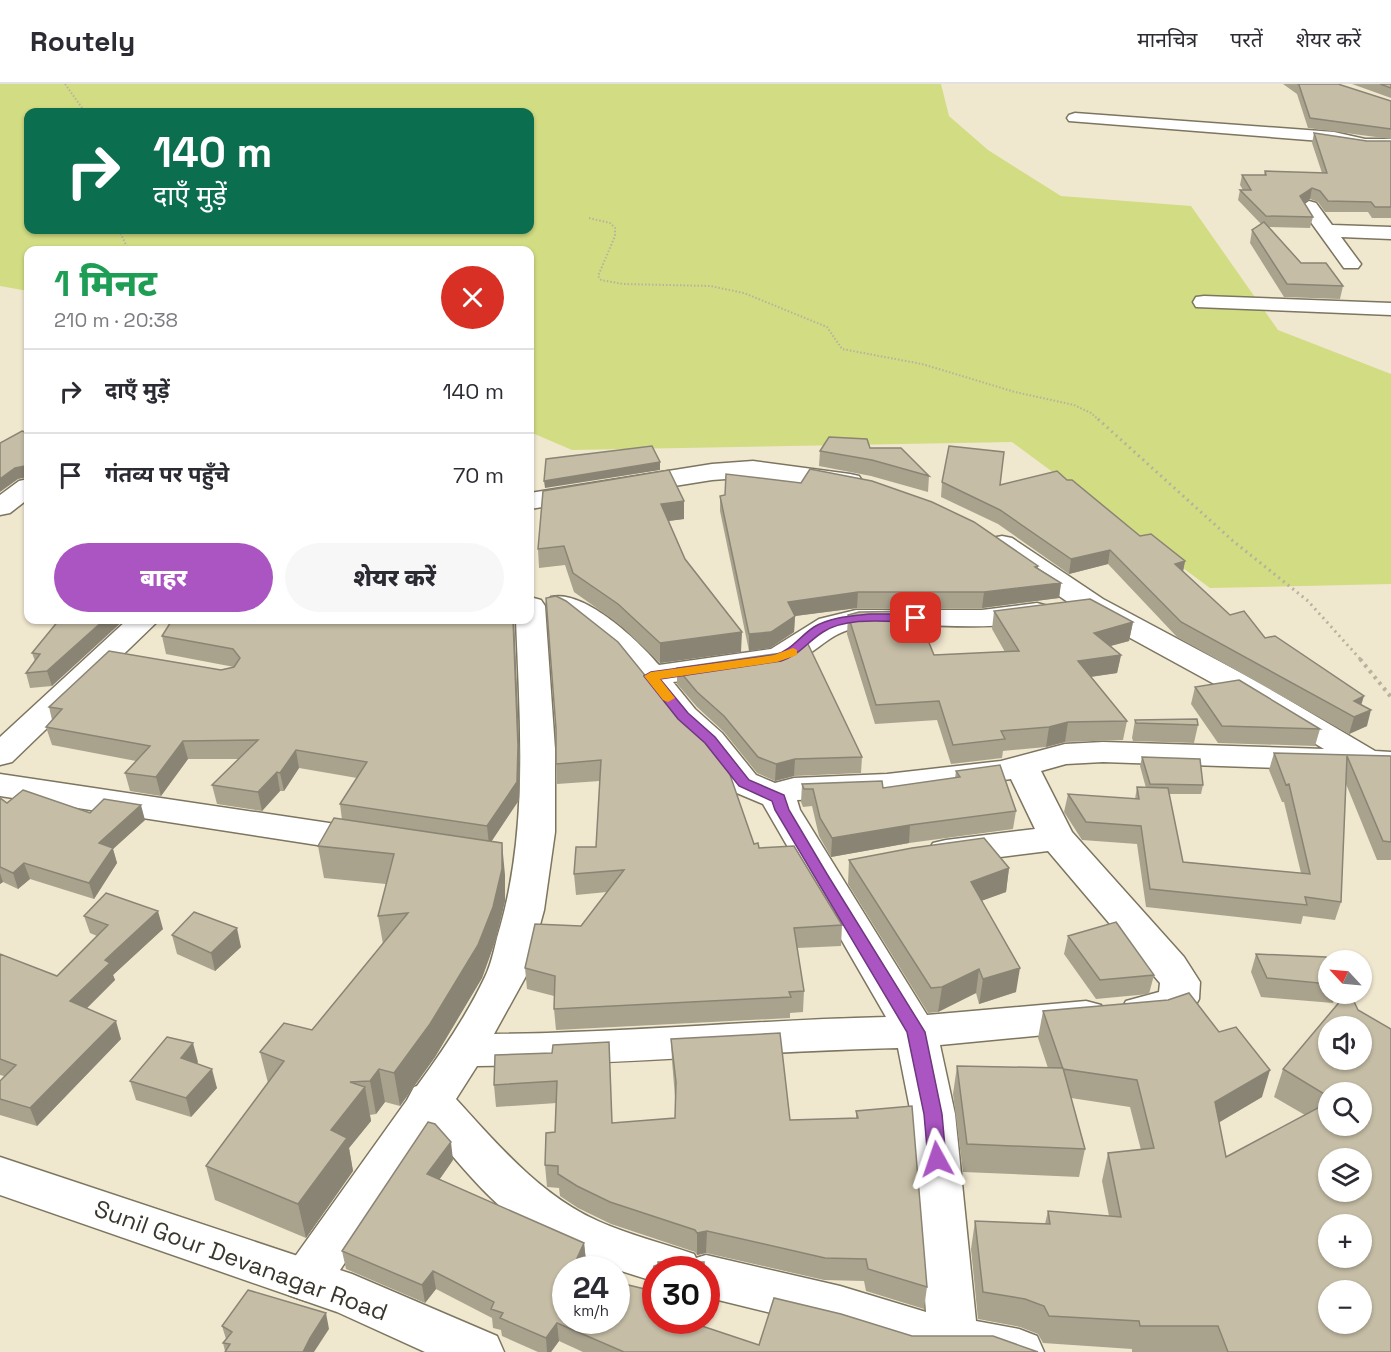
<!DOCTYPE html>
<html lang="hi">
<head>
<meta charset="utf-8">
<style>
	:root { --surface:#fff; --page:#f7f7f7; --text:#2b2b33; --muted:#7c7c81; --line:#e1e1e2; --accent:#ab55c3 }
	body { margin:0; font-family:"Space Grotesk","Noto Sans Devanagari",sans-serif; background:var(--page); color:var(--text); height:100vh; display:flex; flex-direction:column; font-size:22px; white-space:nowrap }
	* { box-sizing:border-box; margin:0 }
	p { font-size:20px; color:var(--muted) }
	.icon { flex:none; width:33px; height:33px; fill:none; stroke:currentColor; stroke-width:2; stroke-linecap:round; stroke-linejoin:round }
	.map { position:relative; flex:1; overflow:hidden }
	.side { position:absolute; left:24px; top:162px; width:510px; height:378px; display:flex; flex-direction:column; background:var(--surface); border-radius:12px; box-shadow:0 2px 4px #0004 }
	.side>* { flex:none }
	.banner { position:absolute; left:24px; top:24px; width:510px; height:126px; border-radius:12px; box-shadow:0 2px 4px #0004; background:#0b6e4f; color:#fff; overflow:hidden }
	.needle { width:39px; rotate:296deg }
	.fabs { position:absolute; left:1318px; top:866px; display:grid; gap:12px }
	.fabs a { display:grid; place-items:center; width:54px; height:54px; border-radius:50%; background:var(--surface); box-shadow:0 2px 4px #0004; font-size:30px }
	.speed { position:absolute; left:552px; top:1172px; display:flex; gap:12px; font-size:30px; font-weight:700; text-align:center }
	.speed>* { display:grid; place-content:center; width:78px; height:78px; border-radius:50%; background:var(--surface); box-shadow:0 2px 4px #0004; line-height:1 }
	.speed small { font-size:15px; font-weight:400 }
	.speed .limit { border:9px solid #d22; background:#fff; color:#111 }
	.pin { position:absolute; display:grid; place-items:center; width:51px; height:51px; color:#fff; margin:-26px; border-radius:12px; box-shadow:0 3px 9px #0006 }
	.me { position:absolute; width:66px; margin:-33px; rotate:355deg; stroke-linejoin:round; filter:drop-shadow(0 0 4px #0008) }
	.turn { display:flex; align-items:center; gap:21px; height:126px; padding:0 30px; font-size:27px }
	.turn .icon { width:78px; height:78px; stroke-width:2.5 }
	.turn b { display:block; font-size:42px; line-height:51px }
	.round { display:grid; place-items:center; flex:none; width:63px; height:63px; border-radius:32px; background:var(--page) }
	.headline { display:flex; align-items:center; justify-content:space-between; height:102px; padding:0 30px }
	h1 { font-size:36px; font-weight:800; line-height:45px; color:#1e9e55 }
	.cta { display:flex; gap:12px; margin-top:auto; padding:12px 30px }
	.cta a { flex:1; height:69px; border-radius:36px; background:var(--accent); color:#fff; font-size:24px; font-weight:800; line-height:69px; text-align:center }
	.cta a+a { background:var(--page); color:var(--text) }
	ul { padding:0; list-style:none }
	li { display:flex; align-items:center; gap:18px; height:84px; padding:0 30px; border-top:2px solid var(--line) }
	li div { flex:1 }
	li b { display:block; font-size:22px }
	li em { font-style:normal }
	header { display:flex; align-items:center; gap:36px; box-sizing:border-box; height:84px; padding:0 30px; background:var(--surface); border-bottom:2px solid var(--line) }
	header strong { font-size:28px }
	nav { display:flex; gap:33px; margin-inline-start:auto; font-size:21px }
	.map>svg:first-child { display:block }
	.green { fill:#d2dc83; fill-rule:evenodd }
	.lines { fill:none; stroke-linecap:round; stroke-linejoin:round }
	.minor-casing { stroke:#7c755f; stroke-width:3 }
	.secondary-casing { stroke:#7c755f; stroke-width:3 }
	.path-far2 { stroke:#b8b19d; stroke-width:2; stroke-dasharray:1.5 2; stroke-linecap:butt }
	.path-far1 { stroke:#b8b19d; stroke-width:3; stroke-dasharray:2 4; stroke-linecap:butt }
	.path { stroke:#b8b19d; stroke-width:4; stroke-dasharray:3 4.5; stroke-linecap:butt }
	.minor { fill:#fff; fill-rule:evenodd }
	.secondary { fill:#fff; fill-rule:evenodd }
	.wall { fill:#a9a38e; fill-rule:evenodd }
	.shaded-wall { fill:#8a8474 }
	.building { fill:#c5bda5; stroke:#8a8474; stroke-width:1.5; fill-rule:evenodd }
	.route { fill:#ab55c3; stroke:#6f377f; stroke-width:1.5 }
	.slow { fill:#f59e0b }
	.labels { text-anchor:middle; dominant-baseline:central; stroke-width:6; stroke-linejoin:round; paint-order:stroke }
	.near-street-label { font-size:24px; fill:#3a372d; stroke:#fff }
</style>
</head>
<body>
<header>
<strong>Routely</strong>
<nav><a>मानचित्र</a><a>परतें</a><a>शेयर करें</a></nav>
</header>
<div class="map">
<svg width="1391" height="1268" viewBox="0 0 1391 1268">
	<rect width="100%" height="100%" fill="#f0e7cf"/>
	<path class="green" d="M0 0H941L949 32 988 66 1061 112 1191 122 1278 246 1391 290V500L1210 504 1012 358 572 366 530 348V166H28V207L0 202ZM28 28H530V146H28Z"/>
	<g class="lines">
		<defs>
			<path id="minor" d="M1075 29 1334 48 1365 55H1391V65H1365L1334 58 1069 37 1067 34 1069 31Z
				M1309 117 1316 119 1332 141 1391 143V155L1341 153 1361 180 1358 184H1344L1300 123Z
				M1204 212 1391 219V231L1196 223 1193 218 1196 213Z
				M753 377 850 390 859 392 863 398 859 404 850 406 753 393 712 396 530 425V409L712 380Z
				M28 395V415L10 429 0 431V411L19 397Z
				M1002 452 1012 454 1103 515 1260 599 1375 667 1391 668V688L1103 678 1066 680 1041 687 1072 748 1184 873 1200 898 1199 915 1193 926 1176 937 1141 943 1126 939 1120 928 1126 917 1159 908 1160 899 1048 767 946 780 933 777 928 768 933 759 946 756 1035 745 1011 695 887 712 797 716 800 726 927 931 1086 917 1101 921 1107 932 1101 943 1086 947 940 961 955 1030 976 1237 1019 1245 1037 1252 1044 1268H910L840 1246 706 1213V1185H656V1198C618 1186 580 1175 545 1156 500 1130 466 1088 433 1049L323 1211 306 1217 289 1211 282 1196 289 1181 407 1016 414 1003 417 1002C442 968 467 931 485 893 491 881 494 866 497 854 529 750 520 642 516 536H530V513L541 516 545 522 555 665V748L544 826 526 892 494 950C625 949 755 936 886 933L763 720 732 707 698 663 671 639 620 575 568 534 551 525 547 519 551 513C584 505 639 557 659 581L771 565 819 535 856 526H982L1037 519 1048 522 1052 528 1048 534C981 551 922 535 857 544 829 548 815 571 790 580 753 592 710 593 673 598L695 625 722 649 756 691 775 699 794 694 887 690 1001 677 1065 660 1103 658 1324 665 1238 613 1081 527 992 466 988 460 992 454ZM898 964 911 1030 926 1228 840 1202 706 1171 696 1174 694 1170C663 1159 629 1151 598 1137 540 1111 498 1061 456 1015L477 982C617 981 757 967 898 964Z
				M127 536H159L12 678 0 681V653Z
				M0 690 369 745 382 749 387 757 382 765 369 769 0 712Z"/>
			<path id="secondary" d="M0 1073 352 1190 497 1252 504 1268H425L337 1228 0 1111Z"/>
		</defs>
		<use href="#minor" class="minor-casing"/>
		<use href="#secondary" class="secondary-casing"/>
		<path class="path-far2" d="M65 0 85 28
			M589 134 610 139 615 144V152L598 192 601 196 623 200 710 202 744 209 827 243 842 265 922 280 1015 308 1074 321 1091 329 1100 337
			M119 146 127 163 138 166"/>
		<path class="path-far1" d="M1098 335 1233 457 1308 517 1361 576"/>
		<path class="path" d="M1360 575 1391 613"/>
		<use href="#minor" class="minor"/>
		<use href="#secondary" class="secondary"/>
	</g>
	<path class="wall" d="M1283 0H1338L1391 17V55L1308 44 1297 10Z
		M1352 0H1391V14Z
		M1314 49 1367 57H1391V134H1372L1368 128H1325L1318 118 1310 115 1304 118 1313 133 1310 144 1268 143 1301 179 1343 202 1340 215 1284 213 1250 159 1252 146 1261 140 1238 116 1240 106H1243L1240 101 1242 91H1264L1265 87 1322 89 1312 59Z
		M870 364 929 392 928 408 871 392 819 382 820 367Z
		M1067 396 1140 452 1185 477 1183 488 1230 531 1361 620 1367 642 1349 650 1177 553 1108 480 1069 490 998 440 941 413 942 398 1000 401Z
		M543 407 684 435 668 437 685 475 741 568 660 579 619 540 574 508 565 481 539 484 538 465Z
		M720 412 1038 482V484L1061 499 1059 514 982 524H857L795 532 794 548 770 564 749 567 720 427Z
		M994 527 1133 538 1129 557 1111 562 1121 571 1117 589 1091 593 1127 637 1123 656 1065 658 1046 663 1003 667 1002 674 951 680 937 636 875 640 847 550 848 531 934 571 1005 568 992 545Z
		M59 536 52 602 30 604 26 589 35 577 32 569Z
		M172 536H514L520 680 519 716 491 758 505 791V817L496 855 482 894 435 973 400 1022 385 1018 376 1030 370 1031 371 1037 349 1064 353 1087 306 1154 215 1116 206 1082 268 999 260 968 312 946 383 860 378 832 386 800 324 794 318 762 342 736 340 720 357 694 299 684 284 707H280L262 727 217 720 212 701 239 675H188L161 712 130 707 125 689 136 677 52 661 46 643 52 636 49 623 221 586 234 583 166 570 162 552Z
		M789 568 862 673 861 689 794 692 775 697 757 689 724 648 697 623 677 600V584Z
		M1195 603 1320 645 1315 662 1218 659 1191 620Z
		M1135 636 1198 641 1194 659 1133 657 1132 654Z
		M556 648 754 760 842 841 841 862 797 864 804 907 803 928 790 929V934L556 946 554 925V912L527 905 525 884 581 842 607 808 576 811 574 790 596 763 600 697 557 700 556 680Z
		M1274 669 1391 672V776H1377L1346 700 1341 818 1335 836 1303 832 1301 840 1146 823 1137 760 1082 756 1064 728 1068 710 1135 715 1137 703 1146 704 1140 682 1142 673 1203 701 1201 710H1169L1183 778 1301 789 1284 718H1282L1269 686Z
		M956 687 1016 727 1013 745 909 759 831 773 819 752 812 722 803 723 801 718 802 700 883 704 955 694Z
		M0 714 7 719 145 736 113 765 117 779 94 815 30 795 18 805 3 798 0 800Z
		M849 776 1009 784 1006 808 981 817 1016 908 979 920 976 909 938 928 928 929 848 800Z
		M84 832 163 845 113 891 115 896 87 924 121 955 37 1042 0 1031V997L4 992 0 991V870L57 892 97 852 90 849Z
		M172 851 241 863 215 887 177 870Z
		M1068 852 1154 891 1149 910 1096 915 1064 870Z
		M1256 870 1329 880V909H1336L1333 919 1261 913 1251 888Z
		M1347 909 1391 1268H1132V1265L1043 1259 1038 1250 1020 1243 978 1235 971 1165 975 1137 1045 1140 1048 1127 1109 1132 1102 1097 1108 1069 1141 1066 1130 1023 1071 1014 1085 1065 1079 1093 963 1088 953 1010 957 982 1048 984 1038 954 1043 927 1262 1013 1219 1038 1226 1073 1305 1031 1274 1013 1283 985ZM1329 1008 1362 1041H1329Z
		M671 955 790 1036 856 1034V1027L927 1203 924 1225 866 1207 864 1197 824 1196 706 1169 697 1171 695 1168 611 1140 578 1124 560 1112 559 1104 547 1103 545 1081 555 1048 557 1019 496 1023 494 1001 552 969 612 1039 675 1034V1013L672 977Z
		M198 978 197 980 217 1004 191 1033 136 1016 130 997Z
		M453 1076 439 1096 584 1159 586 1177 566 1185 649 1206 654 1182 704 1178V1185H656L691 1236 690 1238 759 1261 912 1252 1038 1268H583L559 1257 551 1268H538L502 1252 501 1246 493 1244 492 1234 436 1205 425 1219 346 1185 342 1167Z
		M222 1242 329 1245 225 1267 223 1259 226 1255Z"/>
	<path class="shaded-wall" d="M1312 104 1310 115 1298 123 1300 112Z
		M660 378V386L545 404 544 397Z
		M28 381V393L18 395 0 408V395L15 384Z
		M684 417V435L661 438V420Z
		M1110 466 1108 480 1069 490 1071 475Z
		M1185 477 1182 492 1175 480Z
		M1061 499 1059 514 982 524 984 508Z
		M858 508 857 524 795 532 794 548 770 564 749 567V550L788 518Z
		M104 536H124L52 602 47 587Z
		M513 536H514L520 680 519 716 489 761 487 742Z
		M1133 538 1129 557 1091 567 1094 549Z
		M742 548 741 568 660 579V559Z
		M1121 571 1117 589 1075 595 1078 577Z
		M1364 612 1359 628 1354 617Z
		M1371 626 1367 642 1349 650 1354 633Z
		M1068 638 1065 658 1046 663 1049 643Z
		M183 657 188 675 161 712 156 693Z
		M296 666 299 684 284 707 280 689Z
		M795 675 794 692 775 697 776 680Z
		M277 688 280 707 262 727 258 708Z
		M141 721 145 736 113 765 117 779 94 815 89 799 99 759Z
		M910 741 909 759 831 773 832 754Z
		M502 759 505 791V817L496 855 482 894 435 973 400 1022 394 989Z
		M24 779 30 795 18 805 13 789Z
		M1009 784 1006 808 967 822 971 798Z
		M0 789 3 798 0 800Z
		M158 827 163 845 113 891 115 896 76 935 70 917 105 876Z
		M237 844 241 863 215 887 211 869Z
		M1020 884 1016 908 979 920 983 895Z
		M979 885 976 909 938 928 942 903Z
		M116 937 121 955 37 1042 30 1024Z
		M193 959 198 978 186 993 181 974Z
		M212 985 217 1004 191 1033 186 1014Z
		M379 985 385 1018 376 1030 370 997Z
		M1270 986 1262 1013 1208 1045 1215 1018Z
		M365 1003 371 1037 349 1064 353 1087 306 1154 298 1120 331 1046Z
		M451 1058 453 1076 430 1109 427 1090Z
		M707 1147 706 1169 697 1171V1149Z
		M584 1159 586 1177 582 1185H572Z
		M433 1187 436 1205 425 1219 422 1201Z
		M326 1229 329 1245 314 1268H303L310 1254Z
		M557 1239 559 1257 551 1268H547L546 1254Z"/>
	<path class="building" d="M1298 0H1338L1391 17V45L1310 34 1299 1Z
		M1380 0H1391V4Z
		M1314 49 1367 57H1391V123H1375L1371 118 1328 117 1320 107 1312 104 1300 112 1313 133 1266 132 1240 106H1251L1242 91H1266L1265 87 1327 89Z
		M1264 138 1301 179H1326L1343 202 1287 200 1252 146Z
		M22 347 28 349V381L25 382 15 384 0 395V359Z
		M829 353 867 355 870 364H901L929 392 872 376 820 367Z
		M652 362 660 378 544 397 546 375Z
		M949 362 1004 368 1000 401 1057 387 1067 396H1072L1140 452 1151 450 1185 477 1175 480 1230 531 1244 527 1265 554 1275 552 1364 612 1354 617 1371 626 1354 633 1181 538 1110 466 1071 475 1000 426 942 398Z
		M810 385 872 397 932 418 974 438 1038 482 1035 483 1061 499 984 508H858L788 518 795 532 771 548 749 550 720 412 725 411 726 390 801 399Z
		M669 386 684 417 661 420 685 475 742 548 660 559 618 520 573 489 564 462 538 465 543 407Z
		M556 512 566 517 618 558 669 621 696 645 728 685 754 760 758 759 759 764 794 762 842 841 794 844 804 907 789 908 791 913 554 925 555 892 525 884 535 840 581 842 624 786 574 790 576 763H596L601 676 556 680V645L546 514Z
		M1090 515 1133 538 1094 549 1121 571 1078 577 1127 637 1068 638 1049 643 1001 647 1005 655 953 661 939 617 876 621 848 531 859 528 916 527 934 571 1019 567 994 527Z
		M59 536H104L47 587 26 589 40 570 32 569Z
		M172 536H513L518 662 517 698 487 742 340 720 367 678 296 666 280 689 277 688 258 708 212 701 258 656 183 657 156 693 125 689 150 662 46 643 62 625 49 623 109 567 221 586 234 583 240 574 233 565 162 552Z
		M807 558 862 673 795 675 776 680 758 673 724 632 697 608 677 584 789 568Z
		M1239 596 1320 645 1222 642 1195 603Z
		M1197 635 1198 641 1136 639 1135 636Z
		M1274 669 1391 672V758L1383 757 1347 672 1341 818 1305 813 1307 821 1150 805 1141 742 1086 738 1068 710 1139 715 1137 703 1168 704 1183 778 1310 790 1289 700 1286 701Z
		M1142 673 1200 675 1203 701 1150 700Z
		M1000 681 1016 727 910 741 832 754 820 734 813 705H804L802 700 882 697 883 704 960 693 956 687Z
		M23 706 90 729 104 715 141 721 99 759 113 764 89 799 24 779 13 789 0 783V714L7 719Z
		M334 734 502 759V785L493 823 478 861 430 940 394 989 379 985 370 997 350 998 365 1003 331 1046 347 1054 298 1120 206 1082 284 977 260 968 284 939 312 946 408 829 378 832 394 770 318 762Z
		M984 754 1009 784 971 798 1020 884 983 895 979 885 942 903 931 904 849 776 912 764Z
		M106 809 158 827 105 876 110 879 70 917 116 937 30 1024 0 1015V997L16 981 0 975V870L57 892 108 841 84 832Z
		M194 828 237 844 211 869 172 851Z
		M1116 838 1154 891 1100 896 1068 852Z
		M1256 870 1326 873 1329 880V900L1267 894Z
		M1189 909 1219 948 1236 943 1270 986 1215 1018 1226 1073 1329 1018V1041H1362V1008H1329V1013L1283 985 1347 909H1350L1358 926 1391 945V1268H1228L1218 1242H1140L1139 1237 1049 1232 1044 1222 1025 1215 983 1208 975 1137 1050 1140 1048 1127 1121 1133 1108 1069 1154 1064 1137 996 1063 985 1043 927 1168 916ZM1329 942H1362V975H1329ZM1329 1074H1362V1107H1329ZM1329 1140H1362V1173H1329ZM1329 1206H1362V1239H1329Z
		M780 949 790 1036 858 1034 856 1027 912 1022 927 1203 868 1185 866 1175 825 1174 707 1147 697 1149 695 1146 610 1118 577 1102 558 1090V1082L545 1081 546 1049 555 1048 557 997 494 1001 495 971 552 969 553 961 609 958 612 1039 675 1034 676 998 671 955Z
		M167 953 193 959 181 974 212 985 186 1014 130 997Z
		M957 982 1063 984 1085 1065 967 1060Z
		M428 1038 435 1040 451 1058 427 1090 584 1159 572 1185H566V1236H616V1198L649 1206 654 1182 657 1181 673 1185H656V1236H684L759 1261 774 1214 841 1230 912 1252H993L1038 1268H624L557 1239 546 1254 500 1234 503 1229 491 1225 494 1218 433 1187 422 1201 342 1167Z
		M658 1178H704V1184L667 1183 658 1181Z
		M248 1206 326 1229 310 1254 303 1268H225L230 1260 223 1259 232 1248 222 1242Z"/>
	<path class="route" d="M870 530H916L922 534 916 538C888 538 848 532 823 548 807 558 800 571 781 577L660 595 688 629 715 653 749 696 784 711 789 726 827 790 925 948 942 1030 946 1075 944 1080 937 1082 930 1080 928 1075 924 1030 907 948 775 726 772 717 739 702 705 659 678 635 644 592 651 588 775 571C792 566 800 552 814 543 830 533 852 532 870 530Z"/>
	<path class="slow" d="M793 564 797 566V571L777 578 660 595 675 614 668 618 663 616 644 592 651 588 774 571Z"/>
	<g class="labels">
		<g class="near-street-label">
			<text transform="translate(241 1176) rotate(20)">Sunil Gour Devanagar Road</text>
		</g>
	</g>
</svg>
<div class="fabs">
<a><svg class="needle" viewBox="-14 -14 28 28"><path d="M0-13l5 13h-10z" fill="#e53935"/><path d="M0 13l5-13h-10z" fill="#7c7c81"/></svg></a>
<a><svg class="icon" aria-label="sound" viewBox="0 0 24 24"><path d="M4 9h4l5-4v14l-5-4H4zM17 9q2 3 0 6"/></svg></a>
<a><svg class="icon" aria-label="search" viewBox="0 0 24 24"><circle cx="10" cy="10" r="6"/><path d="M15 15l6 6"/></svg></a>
<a><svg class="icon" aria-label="layers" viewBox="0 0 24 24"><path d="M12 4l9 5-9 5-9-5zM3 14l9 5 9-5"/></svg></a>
<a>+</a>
<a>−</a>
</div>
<div class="speed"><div>24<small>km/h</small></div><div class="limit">30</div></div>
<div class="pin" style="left:916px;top:534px;background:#d93025"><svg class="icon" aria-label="arrive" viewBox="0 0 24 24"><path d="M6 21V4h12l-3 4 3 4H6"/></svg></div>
<svg class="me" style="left:937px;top:1075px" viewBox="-20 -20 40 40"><path d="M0-17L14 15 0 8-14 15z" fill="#ab55c3" stroke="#fff" stroke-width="4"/></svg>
<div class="banner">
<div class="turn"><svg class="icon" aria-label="right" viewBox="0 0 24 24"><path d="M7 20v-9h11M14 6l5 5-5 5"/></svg><div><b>140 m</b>दाएँ मुड़ें</div></div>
</div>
<section class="side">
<div class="headline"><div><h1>1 मिनट</h1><p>210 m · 20:38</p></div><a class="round" style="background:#d93025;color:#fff"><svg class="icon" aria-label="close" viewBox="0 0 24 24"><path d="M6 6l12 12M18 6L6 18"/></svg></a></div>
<ul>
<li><svg class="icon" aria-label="right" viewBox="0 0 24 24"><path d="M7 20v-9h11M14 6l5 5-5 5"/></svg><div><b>दाएँ मुड़ें</b></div><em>140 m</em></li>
<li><svg class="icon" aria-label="arrive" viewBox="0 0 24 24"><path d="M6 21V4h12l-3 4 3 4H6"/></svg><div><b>गंतव्य पर पहुँचे</b></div><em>70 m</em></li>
</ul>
<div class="cta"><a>बाहर</a><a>शेयर करें</a></div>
</section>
</div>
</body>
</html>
